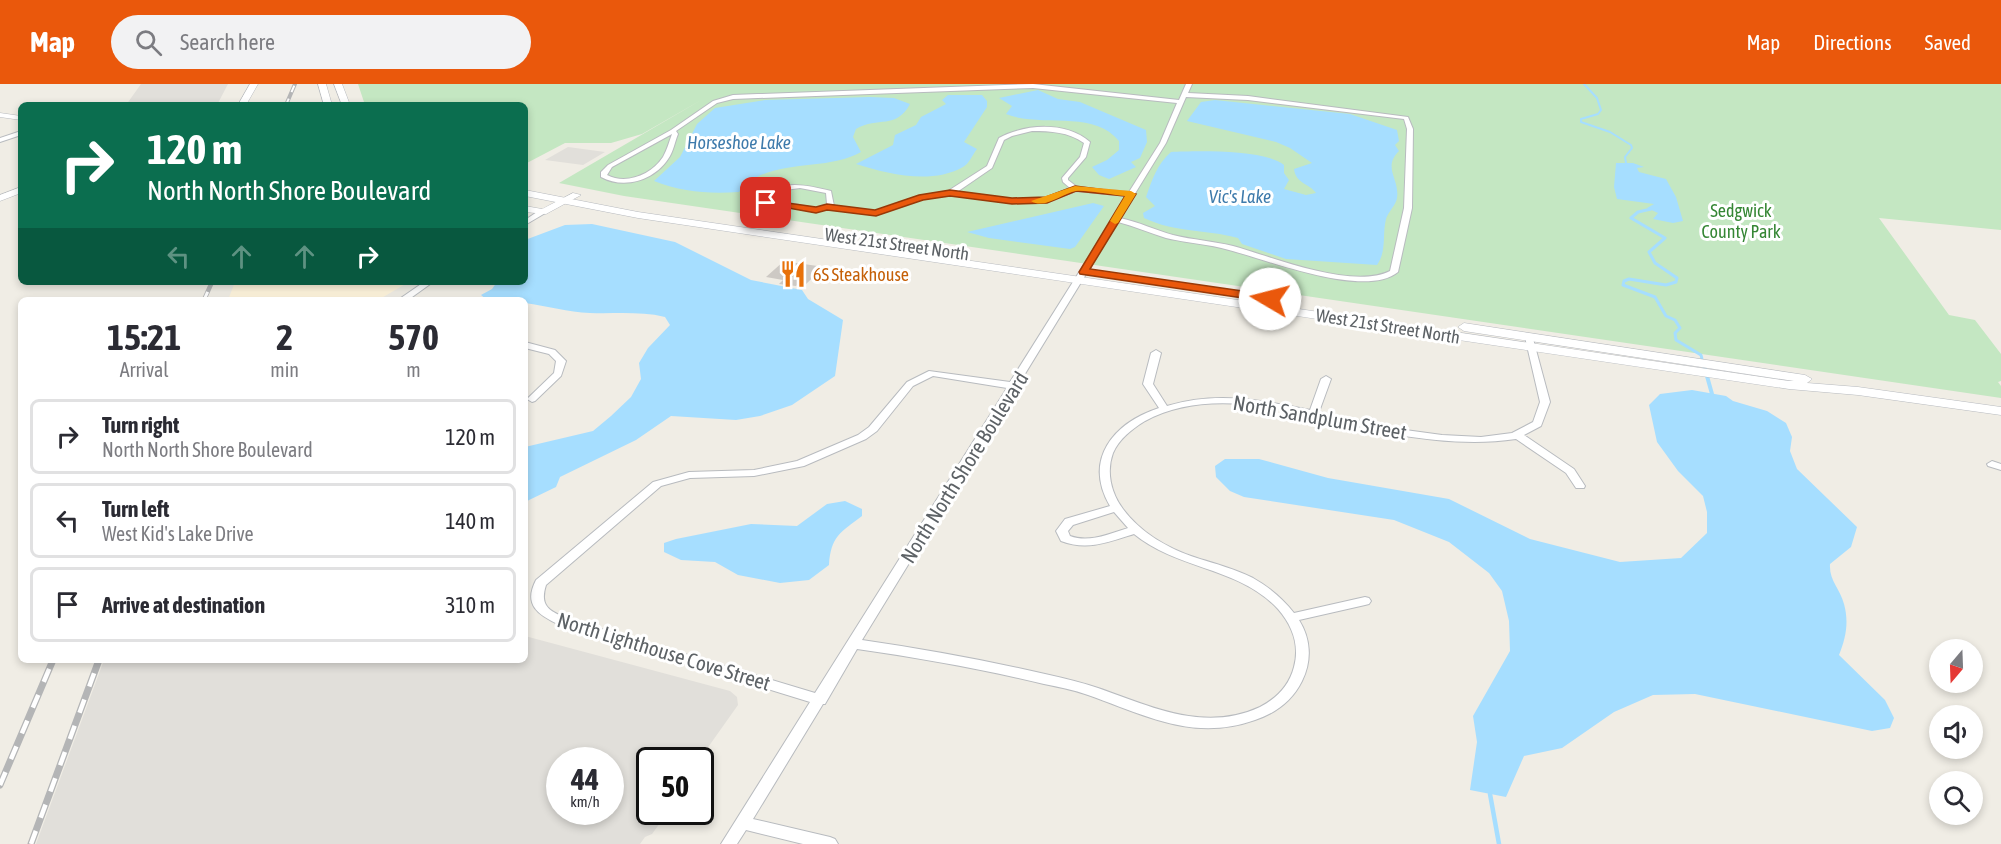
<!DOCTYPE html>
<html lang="en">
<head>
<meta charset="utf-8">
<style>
	:root { --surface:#fff; --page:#f2f2f3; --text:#2b2b33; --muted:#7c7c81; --line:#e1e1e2; --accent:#ea580c }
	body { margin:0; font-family:"Asap Condensed",sans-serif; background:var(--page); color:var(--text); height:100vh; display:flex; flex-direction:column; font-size:22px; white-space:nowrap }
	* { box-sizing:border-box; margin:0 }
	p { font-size:20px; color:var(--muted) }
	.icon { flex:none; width:33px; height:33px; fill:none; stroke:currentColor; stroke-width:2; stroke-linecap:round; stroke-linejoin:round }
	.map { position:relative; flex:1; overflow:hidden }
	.sheet { position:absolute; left:18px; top:213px; width:510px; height:366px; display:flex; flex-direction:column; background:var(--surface); border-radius:9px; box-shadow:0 3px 9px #0003 }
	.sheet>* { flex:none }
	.guide { position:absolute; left:18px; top:18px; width:510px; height:183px; border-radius:9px; box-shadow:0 3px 9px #0003; background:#0b6e4f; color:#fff; overflow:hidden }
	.needle { width:39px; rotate:199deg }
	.tools { position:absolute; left:1929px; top:555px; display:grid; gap:12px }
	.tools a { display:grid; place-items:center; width:54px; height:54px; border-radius:50%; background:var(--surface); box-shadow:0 3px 9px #0003; font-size:30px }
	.speed { position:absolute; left:546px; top:663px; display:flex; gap:12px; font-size:30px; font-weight:700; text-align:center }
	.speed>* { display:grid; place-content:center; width:78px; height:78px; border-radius:50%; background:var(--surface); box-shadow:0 3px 9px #0003; line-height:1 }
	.speed small { font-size:15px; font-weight:400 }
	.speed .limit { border:3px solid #111; border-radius:9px; background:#fff; color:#111 }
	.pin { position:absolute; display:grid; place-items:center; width:51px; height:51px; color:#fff; margin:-26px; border-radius:12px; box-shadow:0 3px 9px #0006 }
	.me { position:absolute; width:66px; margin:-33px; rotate:278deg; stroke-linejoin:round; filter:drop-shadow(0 0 4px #0008) }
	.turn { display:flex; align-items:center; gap:21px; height:126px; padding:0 30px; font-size:27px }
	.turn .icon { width:78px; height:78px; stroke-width:2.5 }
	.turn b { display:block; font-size:42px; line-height:51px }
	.lanes { display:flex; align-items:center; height:57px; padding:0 30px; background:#0003; justify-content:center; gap:30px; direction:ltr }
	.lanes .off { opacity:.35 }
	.eta { display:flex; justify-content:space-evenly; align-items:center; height:102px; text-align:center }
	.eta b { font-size:36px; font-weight:700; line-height:42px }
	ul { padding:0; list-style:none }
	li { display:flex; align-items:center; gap:18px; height:75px; margin:0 12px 9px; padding:0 18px; border:3px solid var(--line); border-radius:9px }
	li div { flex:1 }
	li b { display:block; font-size:22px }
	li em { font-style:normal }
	header { display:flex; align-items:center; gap:36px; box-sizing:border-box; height:84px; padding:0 30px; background:var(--accent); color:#fff }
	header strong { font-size:28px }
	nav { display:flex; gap:33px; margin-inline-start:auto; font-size:21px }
	.search { width:420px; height:54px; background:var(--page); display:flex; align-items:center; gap:15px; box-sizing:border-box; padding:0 21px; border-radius:33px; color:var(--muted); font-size:22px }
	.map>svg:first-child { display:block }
	.commercial { fill:#fef4dc }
	.industrial { fill:#e1dfda; fill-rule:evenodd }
	.green { fill:#c4e7c2 }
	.water { fill:#a6deff }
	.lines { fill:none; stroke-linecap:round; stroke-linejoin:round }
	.stream-far3 { stroke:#a6deff; stroke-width:2 }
	.stream-far2 { stroke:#a6deff; stroke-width:3 }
	.stream-far1 { stroke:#a6deff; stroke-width:4 }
	.stream { stroke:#a6deff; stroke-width:4.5 }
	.building { fill:#cdc9c4 }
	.minor-casing { stroke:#b8bbbf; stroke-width:2 }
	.tertiary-casing { stroke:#b8bbbf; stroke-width:1 }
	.secondary-casing { stroke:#b7babf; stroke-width:1 }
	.minor { fill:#fff; fill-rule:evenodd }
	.tertiary { fill:#fff; fill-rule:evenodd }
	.secondary { fill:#fff; fill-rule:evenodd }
	.rail-far2-casing { stroke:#b4b5b6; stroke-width:4 }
	.rail-far1-casing { stroke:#b4b5b6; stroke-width:4.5 }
	.rail-casing { stroke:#b4b5b6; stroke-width:7 }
	.rail-far2 { stroke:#fff; stroke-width:2; stroke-dasharray:7; stroke-linecap:butt }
	.rail-far1 { stroke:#fff; stroke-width:3; stroke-dasharray:9; stroke-linecap:butt }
	.rail { stroke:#fff; stroke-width:4.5; stroke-dasharray:14; stroke-linecap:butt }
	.route { fill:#ea580c; stroke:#983908; stroke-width:1.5 }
	.slow { fill:#f59e0b }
	.labels { text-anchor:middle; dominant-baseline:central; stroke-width:6; stroke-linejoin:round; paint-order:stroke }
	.far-water-label { font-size:18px; font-style:italic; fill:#3d7aab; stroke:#fff }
	.far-park-label { font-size:18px; fill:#358634; stroke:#fff }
	.far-street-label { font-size:18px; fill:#5d6266; stroke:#fff }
	.far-food-label { font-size:18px; fill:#c56008; stroke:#fff; text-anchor:start }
	.street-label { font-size:21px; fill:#5d6266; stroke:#fff }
</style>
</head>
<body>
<header>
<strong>Map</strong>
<div class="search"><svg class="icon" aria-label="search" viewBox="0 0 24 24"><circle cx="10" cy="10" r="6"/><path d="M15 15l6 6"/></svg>Search here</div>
<nav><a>Map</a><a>Directions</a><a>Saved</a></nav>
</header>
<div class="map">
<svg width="2001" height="760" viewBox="0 0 2001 760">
	<rect width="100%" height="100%" fill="#f0ede5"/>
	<path class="commercial" d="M235 198H409L378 216H228Z"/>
	<path class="industrial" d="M141 0H228L217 21H126Z
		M568 63 605 68 583 81 545 76Z
		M525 552 730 607 737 613 738 621 699 676H650V728H668L652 750 645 753 640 760H36L104 576H525ZM560 676H610V728H560Z"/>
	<path class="green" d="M358 0H2001V146L1879 134 1949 231 1975 236 2001 270V297L1998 298 2001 302V314L624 112 559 99 703 15 642 50 611 59H565L525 80V21H365Z"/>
	<path class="water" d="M1038 6 1058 15 1080 18 1146 46 1147 58 1140 74 1131 78 1136 83 1109 95 1099 91 1092 83 1107 76 1119 66V57C1094 25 1040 44 1006 30L1012 22 999 14Z
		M948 11H982L987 17V23L964 58 977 65C973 70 969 80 963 83 931 101 888 90 856 80L893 61 895 51 916 41 921 33 946 20 942 16Z
		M870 13 894 14 910 20C896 46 878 32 856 45L853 53 861 68C825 89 767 72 739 108 708 110 682 108 654 97L680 73 697 40 715 24 765 16Z
		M1215 16 1350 30 1397 46 1399 57 1395 61 1399 67C1382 84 1400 95 1397 114 1396 121 1388 128 1386 135 1382 151 1387 167 1377 181L1286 175 1242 160 1238 154C1205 145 1176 149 1144 134L1143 129 1155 122 1146 113C1152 96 1157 80 1171 68 1196 67 1265 65 1284 81V89L1289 96 1284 105 1306 111 1316 109C1309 99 1296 100 1294 85L1312 79 1290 64 1276 58 1187 37 1201 18Z
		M1616 79H1633L1644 83 1637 84 1639 88 1666 95 1676 113 1683 137 1673 139 1653 135 1658 129 1647 124 1654 120 1617 115 1614 103Z
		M1093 119 1104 122 1075 163 1070 165 989 154 967 148Z
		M592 140 675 158 751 196 802 206 808 215 843 236 835 292 792 321 760 332 736 336 671 332 636 356 560 393 556 403 525 418V363L593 347 611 332 631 313 641 295 639 279 648 264 670 241 665 233C640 227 615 230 590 229 568 228 547 222 525 219V216H487L481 211 492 205 497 198H525V156L565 141Z
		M1692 306 1726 312 1733 317 1767 327 1786 339 1792 353 1790 367 1797 385 1857 443 1851 463 1830 480C1829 497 1840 504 1844 520 1849 538 1846 554 1839 571L1885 616 1894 634 1890 644 1872 647 1695 610 1653 611 1614 628 1562 664 1524 672 1506 713 1470 706 1477 658 1473 632 1510 567 1509 537 1502 507 1489 489 1449 458 1394 436 1244 413 1230 407 1216 393 1215 382 1225 375H1259L1328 394 1449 415 1530 455 1620 478 1681 474 1707 449V428L1703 412 1678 387 1657 358 1649 321 1660 310Z
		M845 417 862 425V432C840 449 831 452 829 481L809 496 780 499 738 491 715 478 681 476 664 468V459L676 455 751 440 797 442 827 420Z"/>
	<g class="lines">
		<path class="stream-far3" d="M1584 0 1597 14 1601 26 1598 30 1581 35V38L1610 48 1631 61 1632 64 1625 73 1626 79
			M1648 126 1651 125"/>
		<path class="stream-far2" d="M1651 125 1638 128 1631 134 1665 154 1649 168 1655 179 1677 194 1676 198 1666 201 1629 195 1624 197 1623 201 1655 213 1666 232 1675 236 1680 244 1675 249 1676 256 1701 271 1705 287"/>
		<path class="stream-far1" d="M1705 285 1712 310"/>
		<path class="stream" d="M1490 710 1499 760"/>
	</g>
	<path class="building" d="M784 177 797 179 824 183 806 200 799 199 796 202 779 200 783 196 766 193Z"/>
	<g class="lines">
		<defs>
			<path id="minor" d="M1033 0 1179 16 1186 0H1192L1188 9 1248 12 1408 33 1413 45 1412 124 1398 188C1365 215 1268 176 1229 166 1209 160 1187 159 1166 154 1150 149 1134 142 1118 138L862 556C924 565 985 576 1045 590 1063 594 1080 598 1098 604 1150 622 1204 649 1260 623 1277 614 1289 602 1294 583 1300 561 1292 541 1278 525 1239 483 1178 486 1134 450 1109 458 1087 467 1061 457L1056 447 1065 435 1110 422C1083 376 1113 339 1159 324L1143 300 1151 269 1156 266 1161 269 1153 300 1167 322C1217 307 1260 316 1310 326L1321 295 1326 292 1331 295 1319 328 1398 345 1442 351 1481 353 1512 349 1533 338 1540 318 1525 253 1526 251H1532L1550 318 1541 342 1524 351 1574 385 1585 402 1584 404H1576L1566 389 1516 355C1476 361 1437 357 1398 351 1320 337 1220 296 1145 337 1132 345 1119 355 1113 369 1106 388 1111 409 1123 425 1141 449 1169 465 1197 474 1216 480 1235 485 1253 494 1269 503 1283 515 1294 529L1365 513 1369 514 1371 517 1369 520 1365 521 1299 536C1311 555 1312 577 1302 597 1292 617 1276 629 1255 636 1193 658 1145 631 1088 611 1074 606 1059 603 1044 600 982 585 920 574 857 565L825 620H823L753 735 830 753 835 755 838 760H803L746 746 737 760H721L810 618 560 541C538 531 523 521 536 496L653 398 689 388 754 386 797 377 858 351 869 343 907 298 929 287 1010 298 1127 112 1076 107 1047 118 1012 119 950 111 923 115 876 131 826 125 816 128 760 118 756 116C780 95 803 100 831 107L834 122 875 127 920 112 948 107 987 82 999 54C1025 40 1066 37 1090 58L1086 73 1068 94V96L1077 103 1129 108 1160 59 1177 19 1033 4 733 15 717 19 676 47 678 50C675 57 674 65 670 72 656 96 625 106 601 93V88L608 81 671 46 713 17 733 11ZM1186 13 1248 16 1404 35 1407 45 1404 124 1390 187C1352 206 1273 173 1233 162 1213 157 1193 156 1173 151 1155 146 1139 138 1120 134L1166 59ZM1032 47C1051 47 1068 48 1084 59L1080 73 1062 94 1063 98 1070 104 1046 114 1012 115 957 108 992 84 1004 56 1012 52ZM672 50C669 58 667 66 663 73 651 91 626 101 607 91L612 83ZM800 104 826 109 827 120 816 124 766 115 778 107ZM933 292 1007 304 815 609 568 535C550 527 539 523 546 501L661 402 690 394 754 392 804 382 866 355 877 347 913 302ZM1114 428 1128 444C1109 450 1089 459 1070 452L1068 447 1073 441Z
				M21 47V51L0 58V54Z
				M540 126 547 128 525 141V136Z
				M424 198H433L408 216H398Z
				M525 258 555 266 566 277 561 292 535 317 532 318 527 315 554 289 556 277 549 270 525 264Z
				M1992 377 2001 380V386L1988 382 1987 380Z"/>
			<path id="tertiary" d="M250 0H258L246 21H238Z
				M0 29 21 32V36L0 33Z
				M21 103V109L0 117V111Z
				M573 109 581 111 546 130 525 128V122L542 125Z"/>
			<path id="secondary" d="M318 0H326L332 21H324Z
				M334 0H342L350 21H342Z
				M525 106 638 128 1789 297H1794L1464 247 1458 243 1464 239 1805 291 1812 295 1807 299 1858 303 2001 323V331L1858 311 1789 305 638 134 525 112Z"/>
		</defs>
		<use href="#minor" class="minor-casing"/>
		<use href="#tertiary" class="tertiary-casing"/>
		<use href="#secondary" class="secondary-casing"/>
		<use href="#minor" class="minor"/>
		<use href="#tertiary" class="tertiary"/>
		<use href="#secondary" class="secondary"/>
		<defs>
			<path id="rail-far2" d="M286 21 295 0"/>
			<path id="rail-far1" d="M204 216 212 198"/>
			<path id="rail" d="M0 701 53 576
				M31 760 99 576"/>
		</defs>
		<use href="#rail-far2" class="rail-far2-casing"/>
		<use href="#rail-far1" class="rail-far1-casing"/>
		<use href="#rail" class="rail-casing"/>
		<use href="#rail-far2" class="rail-far2"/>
		<use href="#rail-far1" class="rail-far1"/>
		<use href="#rail" class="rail"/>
	</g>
	<path class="route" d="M1075 102 1136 110 1090 185 1270 211 1275 215 1270 218 1080 190 1079 188 1125 112 1076 107 1047 119 1012 120 950 112 923 116 876 132 827 126 816 129 761 119 766 116 816 123 827 120 875 126 919 111 950 106 1012 114 1046 113Z"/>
	<path class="slow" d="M1075 102 1131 107 1136 110 1118 139 1115 140 1110 137 1125 112C1110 111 1091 106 1076 107 1062 109 1045 126 1031 117Z"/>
	<defs>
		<symbol id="restaurant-bare" viewBox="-9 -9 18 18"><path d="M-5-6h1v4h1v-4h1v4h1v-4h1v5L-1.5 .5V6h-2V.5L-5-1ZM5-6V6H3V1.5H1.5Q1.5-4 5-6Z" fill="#e8710a" stroke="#fff" stroke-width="2.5" paint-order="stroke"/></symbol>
	</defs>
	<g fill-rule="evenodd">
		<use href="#restaurant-bare" x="774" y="171" width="38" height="38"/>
	</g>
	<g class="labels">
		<g class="far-water-label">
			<text x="739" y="58">Horseshoe Lake</text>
			<text x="1240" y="112">Vic's Lake</text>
		</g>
		<g class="far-park-label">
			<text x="1741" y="126">Sedgwick<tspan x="1741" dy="21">County Park</tspan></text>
		</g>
		<g class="far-street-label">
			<text transform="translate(897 160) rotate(8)">West 21st Street North</text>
			<text transform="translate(1388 242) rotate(9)">West 21st Street North</text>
		</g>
		<g class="far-food-label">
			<text x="813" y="190">6S Steakhouse</text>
		</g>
		<g class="street-label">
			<text transform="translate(1320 333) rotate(10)">North Sandplum Street</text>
			<text transform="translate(964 383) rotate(-58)">North North Shore Boulevard</text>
			<text transform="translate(664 567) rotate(17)">North Lighthouse Cove Street</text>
		</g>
	</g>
</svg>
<div class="tools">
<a><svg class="needle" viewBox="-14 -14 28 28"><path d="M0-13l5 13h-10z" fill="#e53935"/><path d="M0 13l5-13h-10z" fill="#7c7c81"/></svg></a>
<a><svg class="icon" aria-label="sound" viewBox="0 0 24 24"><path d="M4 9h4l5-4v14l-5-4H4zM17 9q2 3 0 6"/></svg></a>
<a><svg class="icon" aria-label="search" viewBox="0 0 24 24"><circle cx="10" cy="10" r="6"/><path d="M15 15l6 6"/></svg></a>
</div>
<div class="speed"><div>44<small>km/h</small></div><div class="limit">50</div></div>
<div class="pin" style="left:766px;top:119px;background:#d93025"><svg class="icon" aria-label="arrive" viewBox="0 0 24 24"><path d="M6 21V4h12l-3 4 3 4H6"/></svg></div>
<svg class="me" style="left:1270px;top:215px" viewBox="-20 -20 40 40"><circle r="19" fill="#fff"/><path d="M0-13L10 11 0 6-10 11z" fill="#ea580c"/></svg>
<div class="guide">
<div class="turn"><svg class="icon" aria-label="right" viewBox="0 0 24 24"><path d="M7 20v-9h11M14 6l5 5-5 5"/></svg><div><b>120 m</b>North North Shore Boulevard</div></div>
<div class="lanes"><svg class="icon off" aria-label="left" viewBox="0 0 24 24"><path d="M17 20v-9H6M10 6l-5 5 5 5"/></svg><svg class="icon off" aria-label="ahead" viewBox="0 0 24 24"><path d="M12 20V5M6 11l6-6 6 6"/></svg><svg class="icon off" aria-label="ahead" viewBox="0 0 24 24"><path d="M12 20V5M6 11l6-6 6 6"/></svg><svg class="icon" aria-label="right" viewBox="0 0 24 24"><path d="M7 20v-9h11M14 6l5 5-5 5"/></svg></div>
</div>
<section class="sheet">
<div class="eta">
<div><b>15:21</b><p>Arrival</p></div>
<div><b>2</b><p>min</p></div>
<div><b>570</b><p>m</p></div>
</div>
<ul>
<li><svg class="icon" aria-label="right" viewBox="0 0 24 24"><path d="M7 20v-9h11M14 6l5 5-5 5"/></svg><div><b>Turn right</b><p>North North Shore Boulevard</p></div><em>120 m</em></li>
<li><svg class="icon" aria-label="left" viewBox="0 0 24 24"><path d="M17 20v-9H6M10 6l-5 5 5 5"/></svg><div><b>Turn left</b><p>West Kid's Lake Drive</p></div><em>140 m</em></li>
<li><svg class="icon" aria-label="arrive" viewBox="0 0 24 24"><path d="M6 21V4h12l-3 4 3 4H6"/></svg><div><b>Arrive at destination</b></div><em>310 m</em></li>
</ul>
</section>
</div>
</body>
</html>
